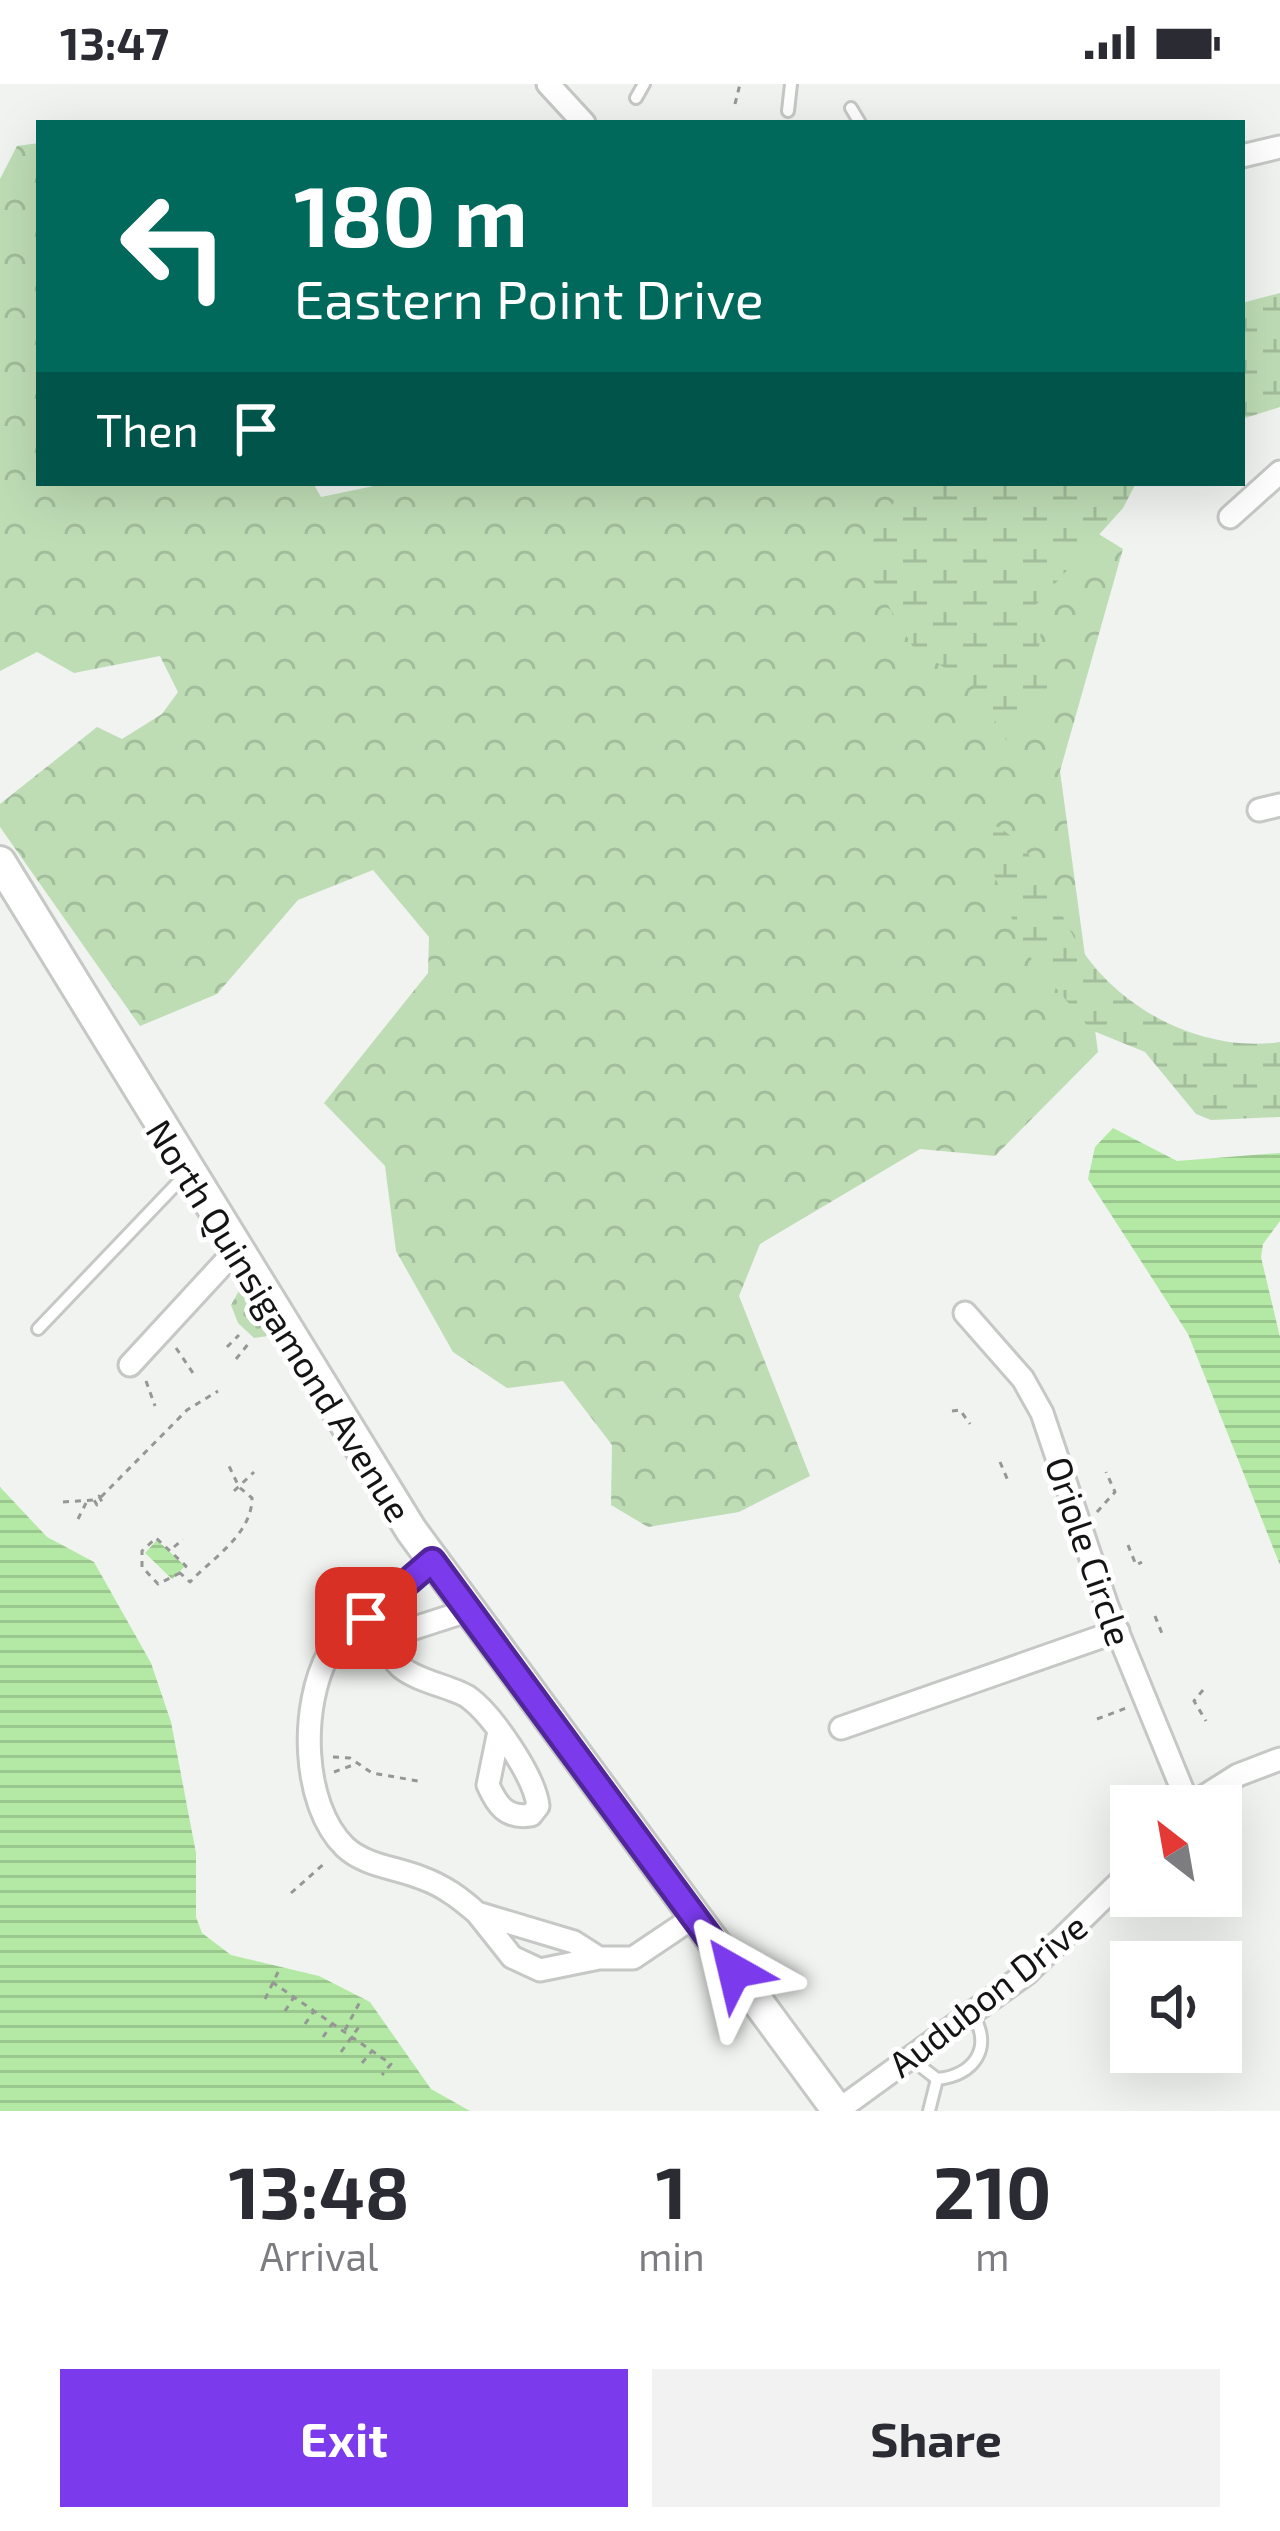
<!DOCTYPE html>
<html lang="en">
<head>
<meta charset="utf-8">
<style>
	:root { --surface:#fff; --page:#f2f2f3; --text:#2b2b33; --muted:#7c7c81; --accent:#7c3aed }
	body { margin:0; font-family:"Exo 2",sans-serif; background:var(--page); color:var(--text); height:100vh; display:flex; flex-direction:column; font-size:45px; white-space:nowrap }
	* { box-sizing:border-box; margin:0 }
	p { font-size:39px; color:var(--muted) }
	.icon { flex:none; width:66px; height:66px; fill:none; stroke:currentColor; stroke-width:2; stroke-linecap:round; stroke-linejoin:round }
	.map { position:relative; height:2027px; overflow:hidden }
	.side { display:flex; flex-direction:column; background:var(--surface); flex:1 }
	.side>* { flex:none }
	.hud { position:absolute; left:36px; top:36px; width:1209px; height:366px; border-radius:0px; box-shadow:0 12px 48px #0002; background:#00695c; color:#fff; overflow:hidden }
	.needle { width:78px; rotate:329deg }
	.fabs { position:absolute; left:1110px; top:1701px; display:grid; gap:24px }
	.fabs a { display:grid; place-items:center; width:132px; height:132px; border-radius:0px; background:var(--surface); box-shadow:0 12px 48px #0002; font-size:60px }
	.pin { position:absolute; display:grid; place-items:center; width:102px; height:102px; color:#fff; margin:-51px; border-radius:24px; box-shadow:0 6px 18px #0006 }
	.me { position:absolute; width:132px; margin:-66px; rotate:323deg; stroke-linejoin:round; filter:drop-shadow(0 0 9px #0008) }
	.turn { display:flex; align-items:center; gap:42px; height:252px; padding:0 60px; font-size:54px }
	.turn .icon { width:156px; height:156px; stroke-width:2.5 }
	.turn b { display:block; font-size:84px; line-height:102px }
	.then { display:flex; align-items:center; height:114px; padding:0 60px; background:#0003; gap:24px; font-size:45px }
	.eta { display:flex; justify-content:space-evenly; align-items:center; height:204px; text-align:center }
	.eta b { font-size:72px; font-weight:700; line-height:84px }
	.cta { display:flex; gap:24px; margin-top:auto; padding:24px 60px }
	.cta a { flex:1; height:138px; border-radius:0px; background:var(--accent); color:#fff; font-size:48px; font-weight:700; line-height:138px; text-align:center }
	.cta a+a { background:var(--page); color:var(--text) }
	.status { display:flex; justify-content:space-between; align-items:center; height:84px; padding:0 60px; background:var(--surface); direction:ltr }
	.status svg { height:33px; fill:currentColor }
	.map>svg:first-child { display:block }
	.grass { fill:url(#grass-dots) }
	.forest { fill:url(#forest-crowns) }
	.wetland { fill:url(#wetland-marsh) }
	.water { fill:url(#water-rules) }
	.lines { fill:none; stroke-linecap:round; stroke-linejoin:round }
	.service-casing { stroke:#c5c8c5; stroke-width:16 }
	.minor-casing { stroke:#c5c8c5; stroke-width:27 }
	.secondary-casing { stroke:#c5c8c5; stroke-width:36 }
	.path { stroke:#949794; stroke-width:3; stroke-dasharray:6 6; stroke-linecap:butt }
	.service { stroke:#fff; stroke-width:10 }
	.minor { stroke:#fff; stroke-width:21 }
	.secondary { stroke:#fff; stroke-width:30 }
	.route-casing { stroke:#51269a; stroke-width:30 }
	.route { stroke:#7c3aed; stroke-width:21 }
	.labels { text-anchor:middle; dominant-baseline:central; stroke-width:10; stroke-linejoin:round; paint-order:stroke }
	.street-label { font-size:36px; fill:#131413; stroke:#fff }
</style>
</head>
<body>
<div class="status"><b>13:47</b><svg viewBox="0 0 49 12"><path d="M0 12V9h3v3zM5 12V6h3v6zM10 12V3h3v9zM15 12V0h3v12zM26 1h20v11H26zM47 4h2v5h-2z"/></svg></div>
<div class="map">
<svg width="1280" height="2027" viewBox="0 0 1280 2027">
	<defs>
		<pattern id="grass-dots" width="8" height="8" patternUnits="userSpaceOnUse" patternTransform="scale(3)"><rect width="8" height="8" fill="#beddb5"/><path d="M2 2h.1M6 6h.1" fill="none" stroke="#a2bd9b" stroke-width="1.8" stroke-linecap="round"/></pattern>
		<pattern id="forest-crowns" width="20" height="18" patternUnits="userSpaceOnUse" patternTransform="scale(3)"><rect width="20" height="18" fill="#beddb5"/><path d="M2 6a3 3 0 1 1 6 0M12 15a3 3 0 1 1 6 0" fill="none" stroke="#a2bd9b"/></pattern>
		<pattern id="wetland-marsh" width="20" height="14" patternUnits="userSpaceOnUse" patternTransform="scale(3)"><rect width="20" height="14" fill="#beddb5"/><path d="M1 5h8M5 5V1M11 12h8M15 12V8" fill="none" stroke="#a2bd9b"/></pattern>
		<pattern id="water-rules" width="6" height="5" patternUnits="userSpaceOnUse" patternTransform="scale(3)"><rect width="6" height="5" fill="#b4e9a5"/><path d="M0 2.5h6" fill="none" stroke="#9ac78d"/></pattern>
	</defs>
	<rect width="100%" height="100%" fill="#f0f3f0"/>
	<path class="grass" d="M240 1205H246L271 1245 268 1252 254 1254 238 1239 231 1221Z"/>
	<path class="forest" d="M39 59V399H313L321 413 388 399H1016L1123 465 1060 687 1098 968 995 1072 920 1065 760 1160 739 1212 810 1392 739 1428 648 1443 611 1421 612 1361 563 1297 507 1304 453 1268 396 1167 385 1082 324 1019 428 889 429 853 373 786 298 816 217 910 140 942 0 743V720L97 643 122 655 162 630 178 608 160 572 74 589 37 568 0 587V95L17 62Z"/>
	<path class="wetland" d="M1280 209V323L1242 335V219Z
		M920 399H1136L1123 424 1035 522 1042 539 1038 571C1056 589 1058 598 1048 622L1027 628 1009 661 977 605 913 563 870 491 873 457 884 434 894 418Z
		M996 742C1040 765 1054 824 1080 863 1121 927 1204 969 1280 958V1033L1211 1036 1196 1030 1145 968 1091 946 1025 867 991 783 986 746Z"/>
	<path class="water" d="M1113 1044 1177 1077 1280 1069V1137L1263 1160 1261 1173 1280 1253V1481L1188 1250 1088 1095 1095 1063Z
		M0 1403 47 1453 94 1478 151 1579 171 1638 196 1769V1833L202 1849 231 1871 319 1892 370 1918 431 2005 470 2027H0Z
		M157 1456 185 1482 172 1495 145 1469Z"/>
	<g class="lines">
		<defs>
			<path id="service" d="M636 14 644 0
				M851 24 860 39
				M788 27 791 0
				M38 1245 186 1090
				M910 1974 937 1995C974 1992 994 1963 972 1930
				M929 2027 937 1995"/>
			<path id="minor" d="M548 0 584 39
				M1242 72 1280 63
				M1230 433 1280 388
				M1259 726 1280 721
				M965 1229 1023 1295 1042 1329 1107 1522 1189 1722
				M130 1281 237 1165
				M384 1521 432 1477
				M467 1527 402 1548C366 1591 446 1598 468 1613 492 1630 535 1693 538 1722L531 1731C506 1735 497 1721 488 1701L498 1652
				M402 1548 384 1521C364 1535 341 1548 329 1569 300 1621 301 1720 345 1763 365 1782 398 1784 422 1794 444 1802 460 1814 477 1829
				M841 1644 1118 1547
				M1189 1722 1238 1691 1280 1675
				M599 1874 574 1858 477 1829 512 1873 540 1886 599 1874H633L694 1833
				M837 2027 1027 1889 1131 1787"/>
			<path id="secondary" d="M0 778 411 1446 838 2027"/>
		</defs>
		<use href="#service" class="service-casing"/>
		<use href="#minor" class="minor-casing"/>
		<use href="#secondary" class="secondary-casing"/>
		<path class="path" d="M735 20 740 0
			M227 1263 239 1251
			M176 1264 193 1289
			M236 1275 249 1259
			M146 1297 155 1322
			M952 1327 960 1326 970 1340
			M1000 1378 1009 1399
			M234 1407 254 1388
			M99 1412 102 1418 97 1421 94 1416Z
			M101 1413 187 1326 218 1307
			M63 1418 94 1416
			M1097 1428 1115 1408 1106 1388
			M78 1435 86 1419
			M1128 1461 1136 1481 1142 1478
			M174 1463 183 1455
			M180 1489 158 1500 142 1483V1467L156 1454 186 1482 180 1489 190 1498C211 1475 252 1451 252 1414L239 1403 229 1382
			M1155 1532 1163 1552
			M1203 1606 1194 1617 1206 1637
			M1097 1635 1129 1623
			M333 1673 350 1674 372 1689 418 1697
			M334 1688 353 1681
			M291 1809 326 1778
			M272 1898 391 1980 382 1991
			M265 1915 280 1884
			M285 1927 294 1913
			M305 1940 314 1927
			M345 1946 362 1914
			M323 1953 332 1940
			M341 1968 361 1940
			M362 1979 372 1967"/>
		<use href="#service" class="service"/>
		<use href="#minor" class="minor"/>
		<use href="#secondary" class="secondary"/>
	</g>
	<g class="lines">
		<defs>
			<path id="route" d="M366 1534 432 1477 734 1887"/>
		</defs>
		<use href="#route" class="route-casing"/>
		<use href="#route" class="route"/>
	</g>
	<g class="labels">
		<g class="street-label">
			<text transform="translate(280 1236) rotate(58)">North Quinsigamond Avenue</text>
			<text transform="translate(1090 1467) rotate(71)">Oriole Circle</text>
			<text transform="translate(987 1910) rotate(-38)">Audubon Drive</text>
		</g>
	</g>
</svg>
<div class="fabs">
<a><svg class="needle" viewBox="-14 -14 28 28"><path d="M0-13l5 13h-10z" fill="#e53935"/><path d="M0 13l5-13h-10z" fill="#7c7c81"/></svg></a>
<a><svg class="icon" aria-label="sound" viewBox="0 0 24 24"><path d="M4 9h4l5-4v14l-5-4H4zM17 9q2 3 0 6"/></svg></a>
</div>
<div class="pin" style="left:366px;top:1534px;background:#d93025"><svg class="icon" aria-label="arrive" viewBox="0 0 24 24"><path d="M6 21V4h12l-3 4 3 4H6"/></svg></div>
<svg class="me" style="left:734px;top:1887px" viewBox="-20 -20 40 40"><path d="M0-17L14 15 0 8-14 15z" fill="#7c3aed" stroke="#fff" stroke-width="4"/></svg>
<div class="hud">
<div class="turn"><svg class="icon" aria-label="left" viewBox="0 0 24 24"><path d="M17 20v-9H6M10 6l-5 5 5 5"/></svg><div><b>180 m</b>Eastern Point Drive</div></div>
<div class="then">Then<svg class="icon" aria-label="arrive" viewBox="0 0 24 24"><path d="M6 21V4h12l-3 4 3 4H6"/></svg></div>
</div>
</div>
<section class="side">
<div class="eta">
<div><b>13:48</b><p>Arrival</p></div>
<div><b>1</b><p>min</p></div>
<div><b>210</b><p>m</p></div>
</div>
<div class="cta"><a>Exit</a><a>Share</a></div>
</section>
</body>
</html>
